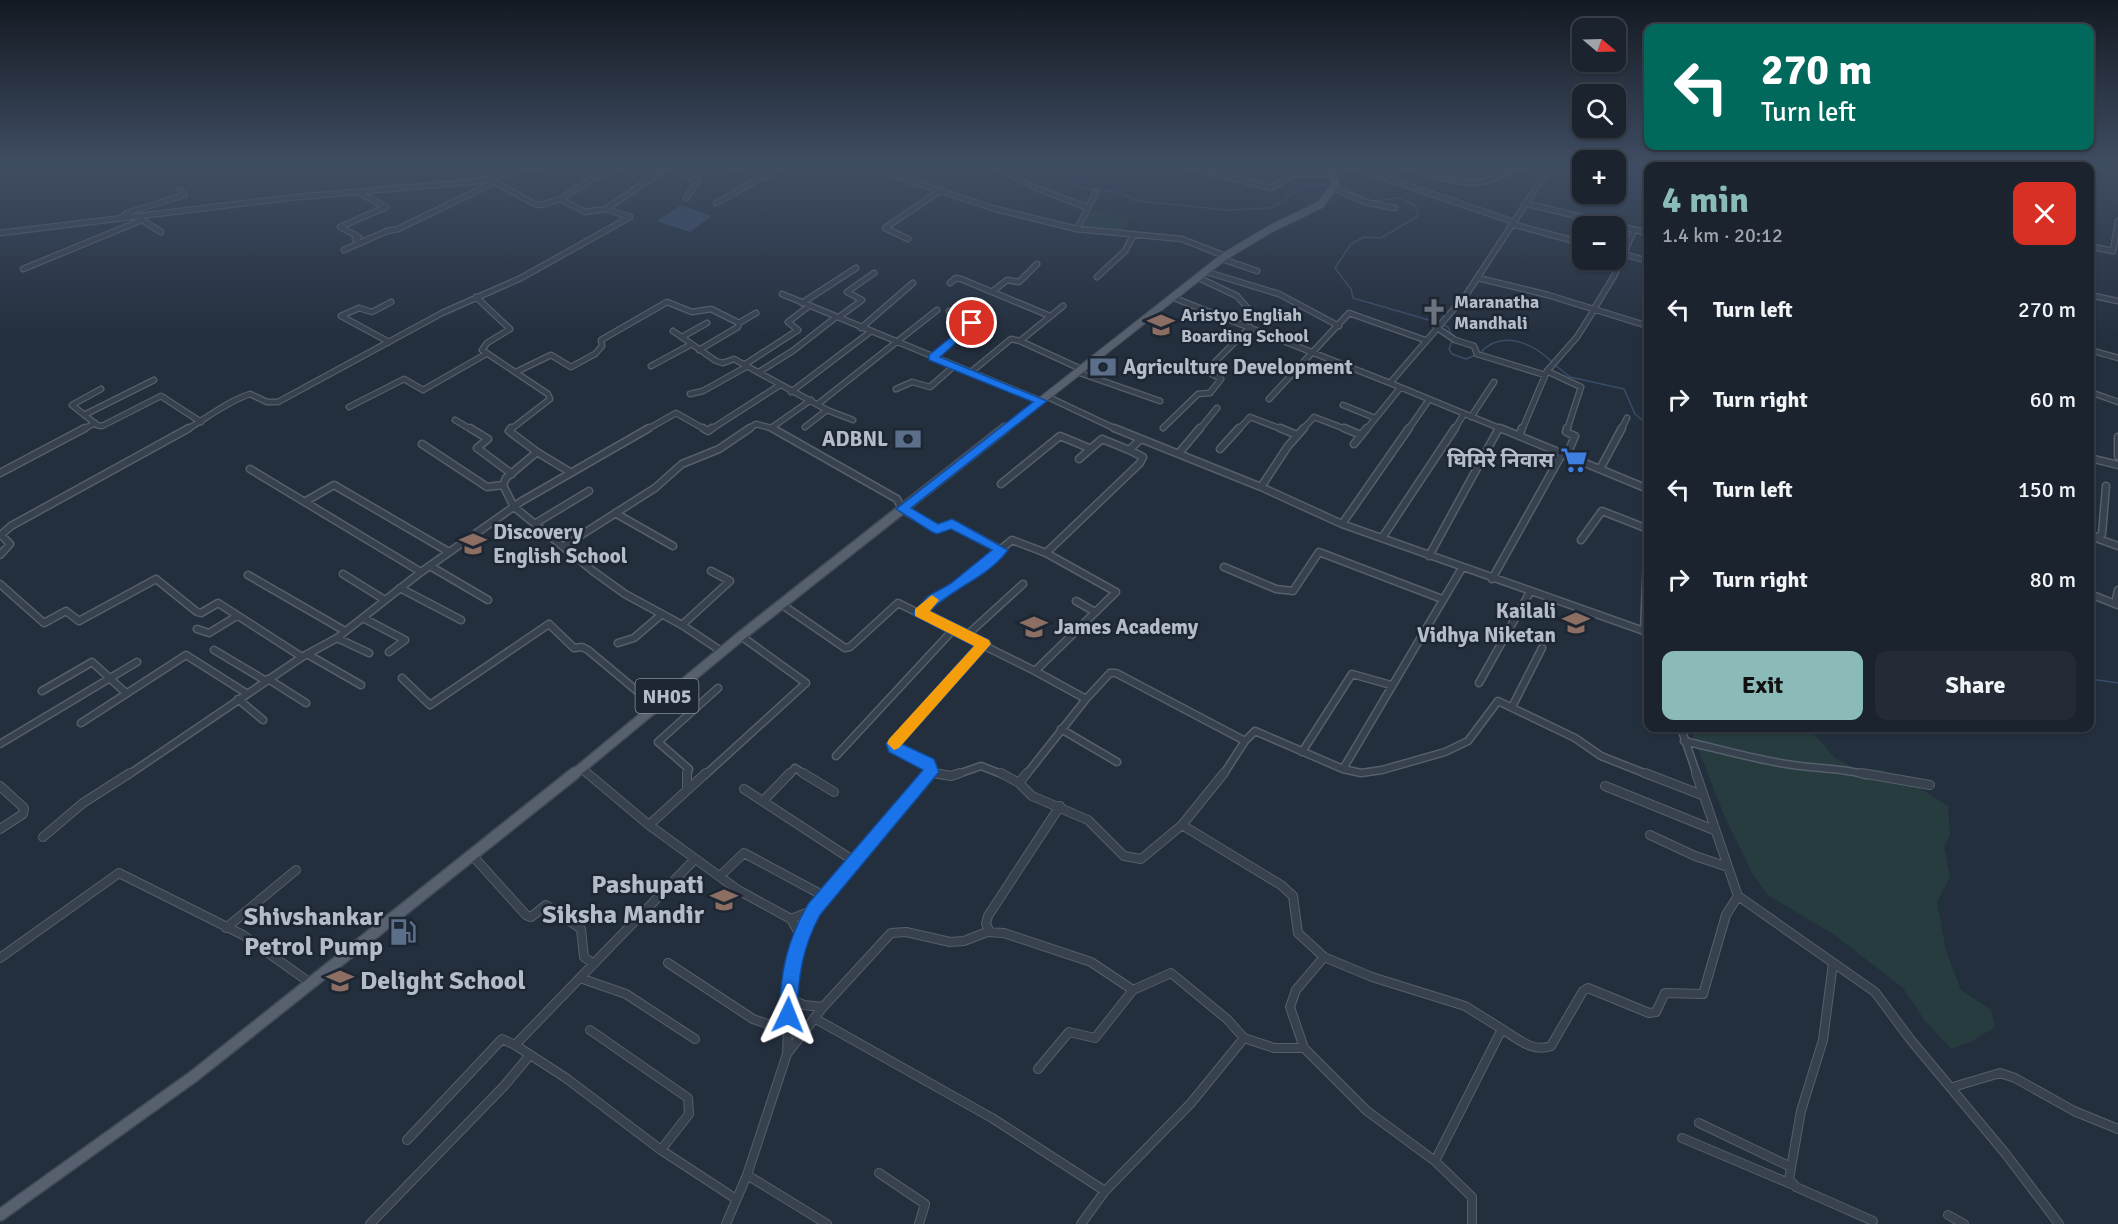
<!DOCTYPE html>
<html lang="en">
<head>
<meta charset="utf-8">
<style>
	:root { --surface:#1b232e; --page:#242b36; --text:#f1f3f6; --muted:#a0a4aa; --line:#39404a; --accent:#8bbbb9 }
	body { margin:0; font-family:Signika,"Noto Sans Devanagari",sans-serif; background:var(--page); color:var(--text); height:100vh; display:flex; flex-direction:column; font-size:22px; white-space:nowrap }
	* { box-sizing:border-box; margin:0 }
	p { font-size:20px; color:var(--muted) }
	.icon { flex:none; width:33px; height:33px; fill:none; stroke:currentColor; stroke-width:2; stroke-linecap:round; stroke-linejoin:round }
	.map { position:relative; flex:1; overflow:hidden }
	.side { position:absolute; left:1644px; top:162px; width:450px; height:570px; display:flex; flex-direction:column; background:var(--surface); border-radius:12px; box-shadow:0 2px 4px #0004,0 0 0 2px var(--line) }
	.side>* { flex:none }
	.top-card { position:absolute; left:1644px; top:24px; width:450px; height:126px; border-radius:12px; box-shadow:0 2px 4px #0004,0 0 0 2px var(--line); background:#00695c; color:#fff; overflow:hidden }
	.needle { width:39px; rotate:109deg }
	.tools { position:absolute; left:1572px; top:18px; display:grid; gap:12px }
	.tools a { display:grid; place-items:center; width:54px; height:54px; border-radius:12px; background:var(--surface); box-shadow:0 2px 4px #0004,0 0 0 2px var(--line); font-size:30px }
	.pin { position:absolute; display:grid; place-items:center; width:51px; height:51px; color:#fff; margin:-26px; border:3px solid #fff; border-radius:50%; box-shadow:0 2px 6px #0007 }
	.me { position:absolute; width:66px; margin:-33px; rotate:2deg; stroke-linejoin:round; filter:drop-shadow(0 0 4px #0008) }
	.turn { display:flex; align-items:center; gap:21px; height:126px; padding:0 18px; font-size:27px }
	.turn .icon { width:78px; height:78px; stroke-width:2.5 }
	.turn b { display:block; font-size:42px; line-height:51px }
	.round { display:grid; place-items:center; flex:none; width:63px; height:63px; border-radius:12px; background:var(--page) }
	.head { display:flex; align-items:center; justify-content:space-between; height:102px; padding:0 18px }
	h1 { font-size:36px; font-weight:700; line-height:45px; color:var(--accent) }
	.button { display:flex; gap:12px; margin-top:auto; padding:12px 18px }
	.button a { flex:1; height:69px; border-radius:12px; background:var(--accent); color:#111; font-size:24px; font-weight:700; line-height:69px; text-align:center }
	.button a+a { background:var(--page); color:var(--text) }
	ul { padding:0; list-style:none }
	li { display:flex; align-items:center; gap:18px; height:90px; padding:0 18px }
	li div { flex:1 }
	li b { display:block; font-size:22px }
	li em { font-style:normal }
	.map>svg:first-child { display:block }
	.green { fill:#263c3f }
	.water { fill:#394c67 }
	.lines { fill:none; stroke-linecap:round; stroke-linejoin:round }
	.stream { stroke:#394c67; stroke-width:1.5 }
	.minor-far2-casing { stroke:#565f6c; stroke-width:7 }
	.minor-far1-casing { stroke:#565f6c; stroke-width:9 }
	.minor-casing { stroke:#565f6c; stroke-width:10 }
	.primary-far2-casing { stroke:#414a57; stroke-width:9 }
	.primary-far1-casing { stroke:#414a57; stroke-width:12 }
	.primary-casing { stroke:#414a57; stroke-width:14 }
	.minor-far2 { stroke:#38414e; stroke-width:4.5 }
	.minor-far1 { stroke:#38414e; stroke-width:6 }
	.minor { stroke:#38414e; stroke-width:8 }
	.primary-far2 { stroke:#56606e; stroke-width:7 }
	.primary-far1 { stroke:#56606e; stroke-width:9 }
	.primary { stroke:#56606e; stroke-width:11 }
	.route { fill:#1a73e8; stroke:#114b97; stroke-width:1.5 }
	.slow { fill:#f59e0b }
	.labels { text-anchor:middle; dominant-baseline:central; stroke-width:5; stroke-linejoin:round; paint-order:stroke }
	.far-poi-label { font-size:18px; font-weight:bold; fill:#b4bcc9; stroke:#1d2633; text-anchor:start }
	.shield { fill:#1d2633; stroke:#878f9c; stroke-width:1.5 }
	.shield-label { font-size:20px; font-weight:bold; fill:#b4bcc9 }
	.poi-label { font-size:21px; font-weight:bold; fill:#b4bcc9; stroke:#1d2633; text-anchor:start }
	.near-poi-label { font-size:26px; font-weight:bold; fill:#b4bcc9; stroke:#1d2633; text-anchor:end }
</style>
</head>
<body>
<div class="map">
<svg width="2118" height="1224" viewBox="0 0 2118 1224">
	<rect width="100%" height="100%" fill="#242f3e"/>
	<path class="green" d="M1088 210 1131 218 1123 231 1084 227Z
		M1690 728 1813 733 1835 758 1854 768 1883 770 1910 782 1948 806 1950 835 1944 847 1950 877 1937 902 1946 951 1961 990 1991 1010 1995 1027 1971 1042 1951 1049 1925 1021 1903 988 1836 936 1768 895 1753 875 1724 815Z"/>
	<path class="water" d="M681 205 712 216 690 232 657 221Z"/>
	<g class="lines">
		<path class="stream" d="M1066 165 1075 171 1074 182 1082 188 1116 192 1140 201 1226 210 1270 208 1284 201 1302 186 1334 184
			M1338 184 1368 200
			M1373 201 1399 198 1415 205 1418 216 1381 238 1364 237 1351 244 1335 268 1351 289 1353 298 1439 323
			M1443 325 1448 327 1452 336
			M1452 341 1449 349 1452 354 1466 359 1476 355
			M1480 353C1501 330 1531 342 1551 361
			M1555 365 1570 377 1624 389 1635 414 1648 425
			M2090 679 2118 683"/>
		<defs>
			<path id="minor-far2" d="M726 165 765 177
				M878 165 890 174 996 209 1077 229 1182 239 1225 256
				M992 165 1034 187 1088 208
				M1184 165 1271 188 1295 174H1332
				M1347 165 1514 222
				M1405 165C1446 179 1475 195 1515 168
				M1504 165 1545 173
				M1651 165 1657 166
				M1730 165 1733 166
				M669 167 698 181 686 198
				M1548 170 1581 175
				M890 174 908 165
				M494 182 535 204 541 205 560 199 585 212 606 209
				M1333 188 1365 202 1395 208
				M361 194 386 207 340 227 359 237 355 239 361 243
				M560 199 594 178 623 165
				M716 203 784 165
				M1528 204 1648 233
				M122 218 127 213 184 195 180 190
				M139 218 161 232
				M1512 224 1582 243
				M1077 229 1096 192
				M0 233 287 198 480 181 539 165
				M908 239 885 228 941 190
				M344 250 387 231 398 229 495 182
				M1616 252 1648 261
				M2090 252 2093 247 2113 251 2118 221
				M1222 259 1257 271
				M23 269 142 220
				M1207 272 1279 294 1339 326
				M1097 277 1125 251 1134 234
				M1199 278 1237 296 1252 313 1243 324
				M1478 278 1548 295 1648 326
				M950 283 956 278 961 279 1050 316
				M993 291 1007 280 1019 282 1037 264
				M782 294 1041 401
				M2090 295 2118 301
				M476 297 510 329 487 343 482 350 548 394 550 399 510 430
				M1174 298 1390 383 1466 295 1551 165
				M802 303 856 268
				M1063 306 1020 341 1081 369
				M1594 309 1614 276 1634 230
				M839 317 862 300 847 292 874 273
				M739 323 756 313
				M1436 327 1455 340 1474 346 1477 354 1545 375
				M861 328 913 283
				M673 331 716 361 723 363 734 359 827 410 805 427
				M682 337 707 323
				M389 342 341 316 359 308 372 312 391 302
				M2090 350 2118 358
				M933 358 972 323 949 311
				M744 365 798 330 788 322 809 306
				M651 366 690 345
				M1547 371 1581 387 1567 430
				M516 372 551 355 571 367 595 354 602 346 601 340 667 302 692 312 711 309 739 323 738 327 699 350
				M759 372 794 350 836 317
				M971 372 1011 339 1020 341
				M1077 372 1160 401
				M1390 383 1504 430
				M101 389 72 405 97 425 102 426 161 396 201 422
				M896 389 912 382 930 387 954 366
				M791 392 870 332
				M2090 392 2118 402
				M690 394 703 391 746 367
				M1048 397 1118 430
				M1269 399 1349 313 1425 340
				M818 404 937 310
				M1343 405 1375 418
				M349 407 404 379 423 390 486 354
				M827 410 853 420
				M84 415 154 380
				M1471 417 1494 382
				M455 420 472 430
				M1163 428 1198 394 1210 393 1221 379 1206 371 1250 327
				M82 430 95 423
				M186 430C207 418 228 401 250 394L267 402H278L442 313 521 278 630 217 606 209 671 165
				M646 430 676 413 706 430
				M710 430 780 385
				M747 430 756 424 771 428
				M774 430 771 428 811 400
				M1199 430 1217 408
				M1238 430 1250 417 1284 430
				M1302 430 1314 417 1348 430
				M1366 430 1400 388
				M1408 430 1428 401
				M1454 430 1464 414
				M1522 430 1547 371 1577 337 1594 310
				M1621 430 1627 418"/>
			<path id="minor-far1" d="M470 428 488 439 477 448 512 474
				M511 428 509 431 537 452 506 478 503 485 514 507 593 571 625 594 682 625 721 651
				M703 428 708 431 712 428
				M772 428 897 499 902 509 937 529 952 524 1001 550
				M1114 428 1261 487 1342 524 1644 631
				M1280 428 1297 435
				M1344 428 1361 435
				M1500 428 1648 489
				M1567 428 1566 432 1575 436 1569 450
				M1519 436 1522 428
				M2118 437V456
				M422 444 487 487 503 485
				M1354 444 1367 428
				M1220 449 1239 428
				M537 452 570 472
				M1179 453 1200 428
				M2090 458 2118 465
				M1079 459 1102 439 1129 450
				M250 469 421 572
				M1600 469 1622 428
				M0 473 85 428
				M1001 484 1060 436 1089 448
				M1261 487 1288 446 1304 428
				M306 501 334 485 449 552
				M615 513 673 546
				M536 523 589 491
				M1342 524 1409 428
				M1648 534 1644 631 1648 638
				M2090 537 2096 538 2102 534 2106 486
				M1382 538 1455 428
				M2096 538 2118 546
				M1581 540 1602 511 1648 529
				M564 546 655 488 682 464 719 449 750 428
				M0 555 10 544 1 535 11 526 189 428
				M1429 556 1499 428
				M430 566 488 600
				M1224 567 1276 589 1293 591 1319 552 1442 599
				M343 574 385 600
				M248 575 345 631
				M1492 579 1562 454
				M0 584 44 623 66 611 79 621 156 579 197 612 201 613 218 603 302 657 337 638 421 572 522 501 649 428
				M400 588 461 620
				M2090 594 2118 605
				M1076 601 1095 612
				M781 604 845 648 850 647 898 603 1035 671
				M2115 604 2118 590
				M920 613 933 599 955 587 1012 540 1046 553
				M363 618 405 640 389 652
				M682 625 730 581 711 571
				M197 629 209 633 237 616
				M966 636 1023 584
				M337 638 369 653
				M618 643 634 638 662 614
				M214 650 266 681
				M307 654 361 685
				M402 678 430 705 549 624 574 648 582 647 588 650 655 706
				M268 679 306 703
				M1479 683 1530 592
				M42 691 92 662 126 693
				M238 699 263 720
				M1086 699 1035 671 1116 592 1046 553 1140 463 1143 457 1129 450 1141 439
				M1086 699 1110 673H1116L1245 741 1223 775
				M1512 707 1542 648
				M81 723 186 655 246 693
				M1681 728 1697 775
				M1061 729 1117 762
				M1245 741 1255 731 1343 769 1462 568
				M1684 741C1720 749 1756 760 1793 765 1818 769 1843 768 1866 775
				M0 744 137 662
				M1302 752 1352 674 1391 685
				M836 756 953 630
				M581 768 589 775
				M1343 769 1361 773 1382 770 1445 752 1468 741 1498 701 1575 738 1601 756 1649 775
				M932 772 929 764 894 748V744L984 644
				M128 775 302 657
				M687 775 689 769 658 742 718 688
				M705 775 806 683 741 636
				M789 775 795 768 806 775
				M926 775 928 772 943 775
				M955 775 981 766 1004 775
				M1026 775 1086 699"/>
			<path id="minor" d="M587 773 649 825 738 890 791 919 814 910 927 773
				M803 773 834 792
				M934 773 951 776 960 773
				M1001 773 1019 783
				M1027 773 1019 783 1032 796 1088 820 1124 856 1141 859 1182 825 1224 773
				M1645 773 1702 795
				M1696 773 1738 896 1875 992 1910 1039 2005 1153 2059 1224
				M1861 773 1930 785
				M0 786 24 808 23 814 0 829
				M1605 786 1714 830
				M687 788V773
				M744 789 854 861
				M764 800 790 773
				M649 825 706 773
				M1182 825 1281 885 1293 896 1298 933 1324 957
				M1650 835 1695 856 1728 867
				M43 837 83 803 130 773
				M471 854 526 915 531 917 546 905 581 929 584 957 594 964
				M695 859 515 1045 566 1078 661 1150 736 1199
				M720 876 744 853 824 896
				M791 919 800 935
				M226 928 296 870
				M989 930 986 924 988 916 1060 806
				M0 958 119 873 243 935 309 982
				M668 963 753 1019 788 1031
				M1833 963 1823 1040 1801 1111 1789 1179 1796 1187 1873 1221
				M580 978 626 994 695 1039
				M789 998 804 1005 823 1007
				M814 1018 992 1118 1105 1191
				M590 1030 688 1098 689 1114 661 1150
				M1304 1048 1290 1007 1296 990 1324 957 1372 977 1465 1006 1502 1029
				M787 1054 823 1007 891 933 906 932 950 942 964 941 987 932 1004 933 1091 962 1133 990 1171 973 1227 1019 1244 1038 1274 1048H1304L1367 1111 1435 1161 1472 1197V1224
				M1038 1069 1069 1032 1095 1038 1133 990
				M1953 1087 2000 1073 2015 1078 2074 1111 2118 1129
				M1699 1123 1791 1167
				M1682 1138 1791 1184
				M407 1140 502 1039 515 1045
				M1435 1161 1502 1029C1517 1038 1532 1053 1551 1046L1583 991 1588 988 1649 1013 1656 1012 1665 993 1703 994 1726 915 1738 896
				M879 1173 925 1204 919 1224
				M747 1175 787 1054 790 973 800 935 813 910
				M1948 1215 1964 1224
				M370 1224 504 1086 530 1055
				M726 1224 747 1175 827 1224
				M1081 1224 1105 1191 1191 1103 1244 1038"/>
			<path id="primary-far2" d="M1004 430 1225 256 1272 228 1320 205 1336 184 1332 174 1334 165"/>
			<path id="primary-far1" d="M573 775 741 636 1005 428"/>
			<path id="primary" d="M0 1215 194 1076 575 773"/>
		</defs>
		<use href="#minor-far2" class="minor-far2-casing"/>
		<use href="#minor-far1" class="minor-far1-casing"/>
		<use href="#minor" class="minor-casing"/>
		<use href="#primary-far2" class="primary-far2-casing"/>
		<use href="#primary-far1" class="primary-far1-casing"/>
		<use href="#primary" class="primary-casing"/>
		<use href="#minor-far2" class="minor-far2"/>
		<use href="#minor-far1" class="minor-far1"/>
		<use href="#minor" class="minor"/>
		<use href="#primary-far2" class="primary-far2"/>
		<use href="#primary-far1" class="primary-far1"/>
		<use href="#primary" class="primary"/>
	</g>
	<linearGradient id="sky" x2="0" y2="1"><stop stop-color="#141a22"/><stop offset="0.49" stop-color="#3f4d63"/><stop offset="1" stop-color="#3f4d63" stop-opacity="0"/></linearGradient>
	<rect width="2118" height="337" fill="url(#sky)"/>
	<path class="route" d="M972 320 977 323 976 325 940 357 1047 401 911 508 938 524 952 519 956 521 1008 550C989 577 952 588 930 611L989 640 991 644 902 744 934 759 939 772 820 915C802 948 798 978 797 1015L795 1021 788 1023 782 1021 779 1015C781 971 786 943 808 904L923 770 889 752 886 744 974 646 915 616 913 613 928 596 950 584 992 550 951 529 937 534 932 532 896 509 1033 402 929 360V355Z"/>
	<path class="slow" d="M932 595 939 600 930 611 989 640 991 644 899 748 894 750 887 743 889 739 974 646 915 616V609Z"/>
	<defs>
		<symbol id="church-bare" viewBox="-9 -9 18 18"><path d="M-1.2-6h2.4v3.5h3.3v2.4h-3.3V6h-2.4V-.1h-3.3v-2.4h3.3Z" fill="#6b7280" stroke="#1d2633" stroke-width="2.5" paint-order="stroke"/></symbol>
		<symbol id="school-bare" viewBox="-9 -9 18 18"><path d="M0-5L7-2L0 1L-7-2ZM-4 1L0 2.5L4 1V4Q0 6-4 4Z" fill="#8d6e63" stroke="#1d2633" stroke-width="2.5" paint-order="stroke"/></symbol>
		<symbol id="bank-bare" viewBox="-9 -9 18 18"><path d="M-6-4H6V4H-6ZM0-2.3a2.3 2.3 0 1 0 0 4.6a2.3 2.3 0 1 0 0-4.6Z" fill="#5c6f8a" stroke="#1d2633" stroke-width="2.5" paint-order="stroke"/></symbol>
		<symbol id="supermarket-bare" viewBox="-9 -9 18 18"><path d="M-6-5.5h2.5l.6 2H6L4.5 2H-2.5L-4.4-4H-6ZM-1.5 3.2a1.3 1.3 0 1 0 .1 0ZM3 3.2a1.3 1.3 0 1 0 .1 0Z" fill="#3f7fe0" stroke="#1d2633" stroke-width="2.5" paint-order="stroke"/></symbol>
		<symbol id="fuel-bare" viewBox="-9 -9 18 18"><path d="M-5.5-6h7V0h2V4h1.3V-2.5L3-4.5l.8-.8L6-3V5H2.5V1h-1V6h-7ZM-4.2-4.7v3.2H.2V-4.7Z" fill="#5c6f8a" stroke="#1d2633" stroke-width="2.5" paint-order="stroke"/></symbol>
	</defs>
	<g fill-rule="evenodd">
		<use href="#church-bare" x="1415" y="293" width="38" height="38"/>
		<use href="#school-bare" x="1142" y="306" width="38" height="38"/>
		<use href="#bank-bare" x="1084" y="348" width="38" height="38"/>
		<use href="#bank-bare" x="889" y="420" width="38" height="38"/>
		<use href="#supermarket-bare" x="1555" y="441" width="38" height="38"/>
		<use href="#school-bare" x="454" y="525" width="38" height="38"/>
		<use href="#school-bare" x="1557" y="604" width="38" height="38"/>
		<use href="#school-bare" x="1015" y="608" width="38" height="38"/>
		<use href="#school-bare" x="705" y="881" width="38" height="38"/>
		<use href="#fuel-bare" x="384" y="913" width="38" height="38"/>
		<use href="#school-bare" x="321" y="962" width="38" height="38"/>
	</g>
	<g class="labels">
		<g class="far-poi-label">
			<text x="1454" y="302">Maranatha<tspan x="1454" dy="21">Mandhali</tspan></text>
			<text x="1181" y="315">Aristyo Engliah<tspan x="1181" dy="21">Boarding School</tspan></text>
		</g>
		<rect class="shield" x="635.5" y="679" width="63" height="34" rx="4.5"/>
		<g class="shield-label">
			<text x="667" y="696">NH05</text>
		</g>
		<g class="poi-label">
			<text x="1123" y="367">Agriculture Development</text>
			<text x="888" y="439" text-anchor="end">ADBNL</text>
			<text x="1554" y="460" text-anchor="end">घिमिरे निवास</text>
			<text x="493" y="532">Discovery<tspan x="493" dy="24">English School</tspan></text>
			<text x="1556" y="611" text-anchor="end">Kailali<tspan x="1556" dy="24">Vidhya Niketan</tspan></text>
			<text x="1054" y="627">James Academy</text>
		</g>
		<g class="near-poi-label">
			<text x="704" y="885">Pashupati<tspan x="704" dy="30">Siksha Mandir</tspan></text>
			<text x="383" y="917">Shivshankar<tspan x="383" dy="30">Petrol Pump</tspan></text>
			<text x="360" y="981" text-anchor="start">Delight School</text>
		</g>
	</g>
</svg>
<div class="tools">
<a><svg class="needle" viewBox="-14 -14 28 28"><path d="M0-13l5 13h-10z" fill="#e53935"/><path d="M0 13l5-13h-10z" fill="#a0a4aa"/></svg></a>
<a><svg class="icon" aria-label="search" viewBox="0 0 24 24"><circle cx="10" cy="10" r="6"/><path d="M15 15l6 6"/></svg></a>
<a>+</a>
<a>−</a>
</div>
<div class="pin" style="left:972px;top:323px;background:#d93025"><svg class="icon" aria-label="arrive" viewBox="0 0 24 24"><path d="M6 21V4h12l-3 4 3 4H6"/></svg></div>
<svg class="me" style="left:788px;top:1015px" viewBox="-20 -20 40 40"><path d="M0-17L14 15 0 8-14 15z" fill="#1a73e8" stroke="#fff" stroke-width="4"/></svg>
<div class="top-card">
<div class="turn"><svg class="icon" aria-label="left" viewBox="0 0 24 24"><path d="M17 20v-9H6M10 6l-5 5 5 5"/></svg><div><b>270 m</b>Turn left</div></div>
</div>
<section class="side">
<div class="head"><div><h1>4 min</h1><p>1.4 km · 20:12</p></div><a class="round" style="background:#d93025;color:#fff"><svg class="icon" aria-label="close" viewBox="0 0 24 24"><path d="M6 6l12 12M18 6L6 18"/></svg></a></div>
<ul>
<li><svg class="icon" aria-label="left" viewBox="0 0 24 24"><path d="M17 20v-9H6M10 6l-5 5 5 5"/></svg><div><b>Turn left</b></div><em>270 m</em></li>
<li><svg class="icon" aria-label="right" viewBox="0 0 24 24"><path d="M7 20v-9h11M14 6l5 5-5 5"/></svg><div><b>Turn right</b></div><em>60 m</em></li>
<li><svg class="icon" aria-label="left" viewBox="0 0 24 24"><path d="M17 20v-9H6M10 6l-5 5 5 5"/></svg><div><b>Turn left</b></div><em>150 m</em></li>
<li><svg class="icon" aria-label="right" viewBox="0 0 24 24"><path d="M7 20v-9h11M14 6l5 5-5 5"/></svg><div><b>Turn right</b></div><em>80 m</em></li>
</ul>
<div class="button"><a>Exit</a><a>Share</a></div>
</section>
</div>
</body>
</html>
